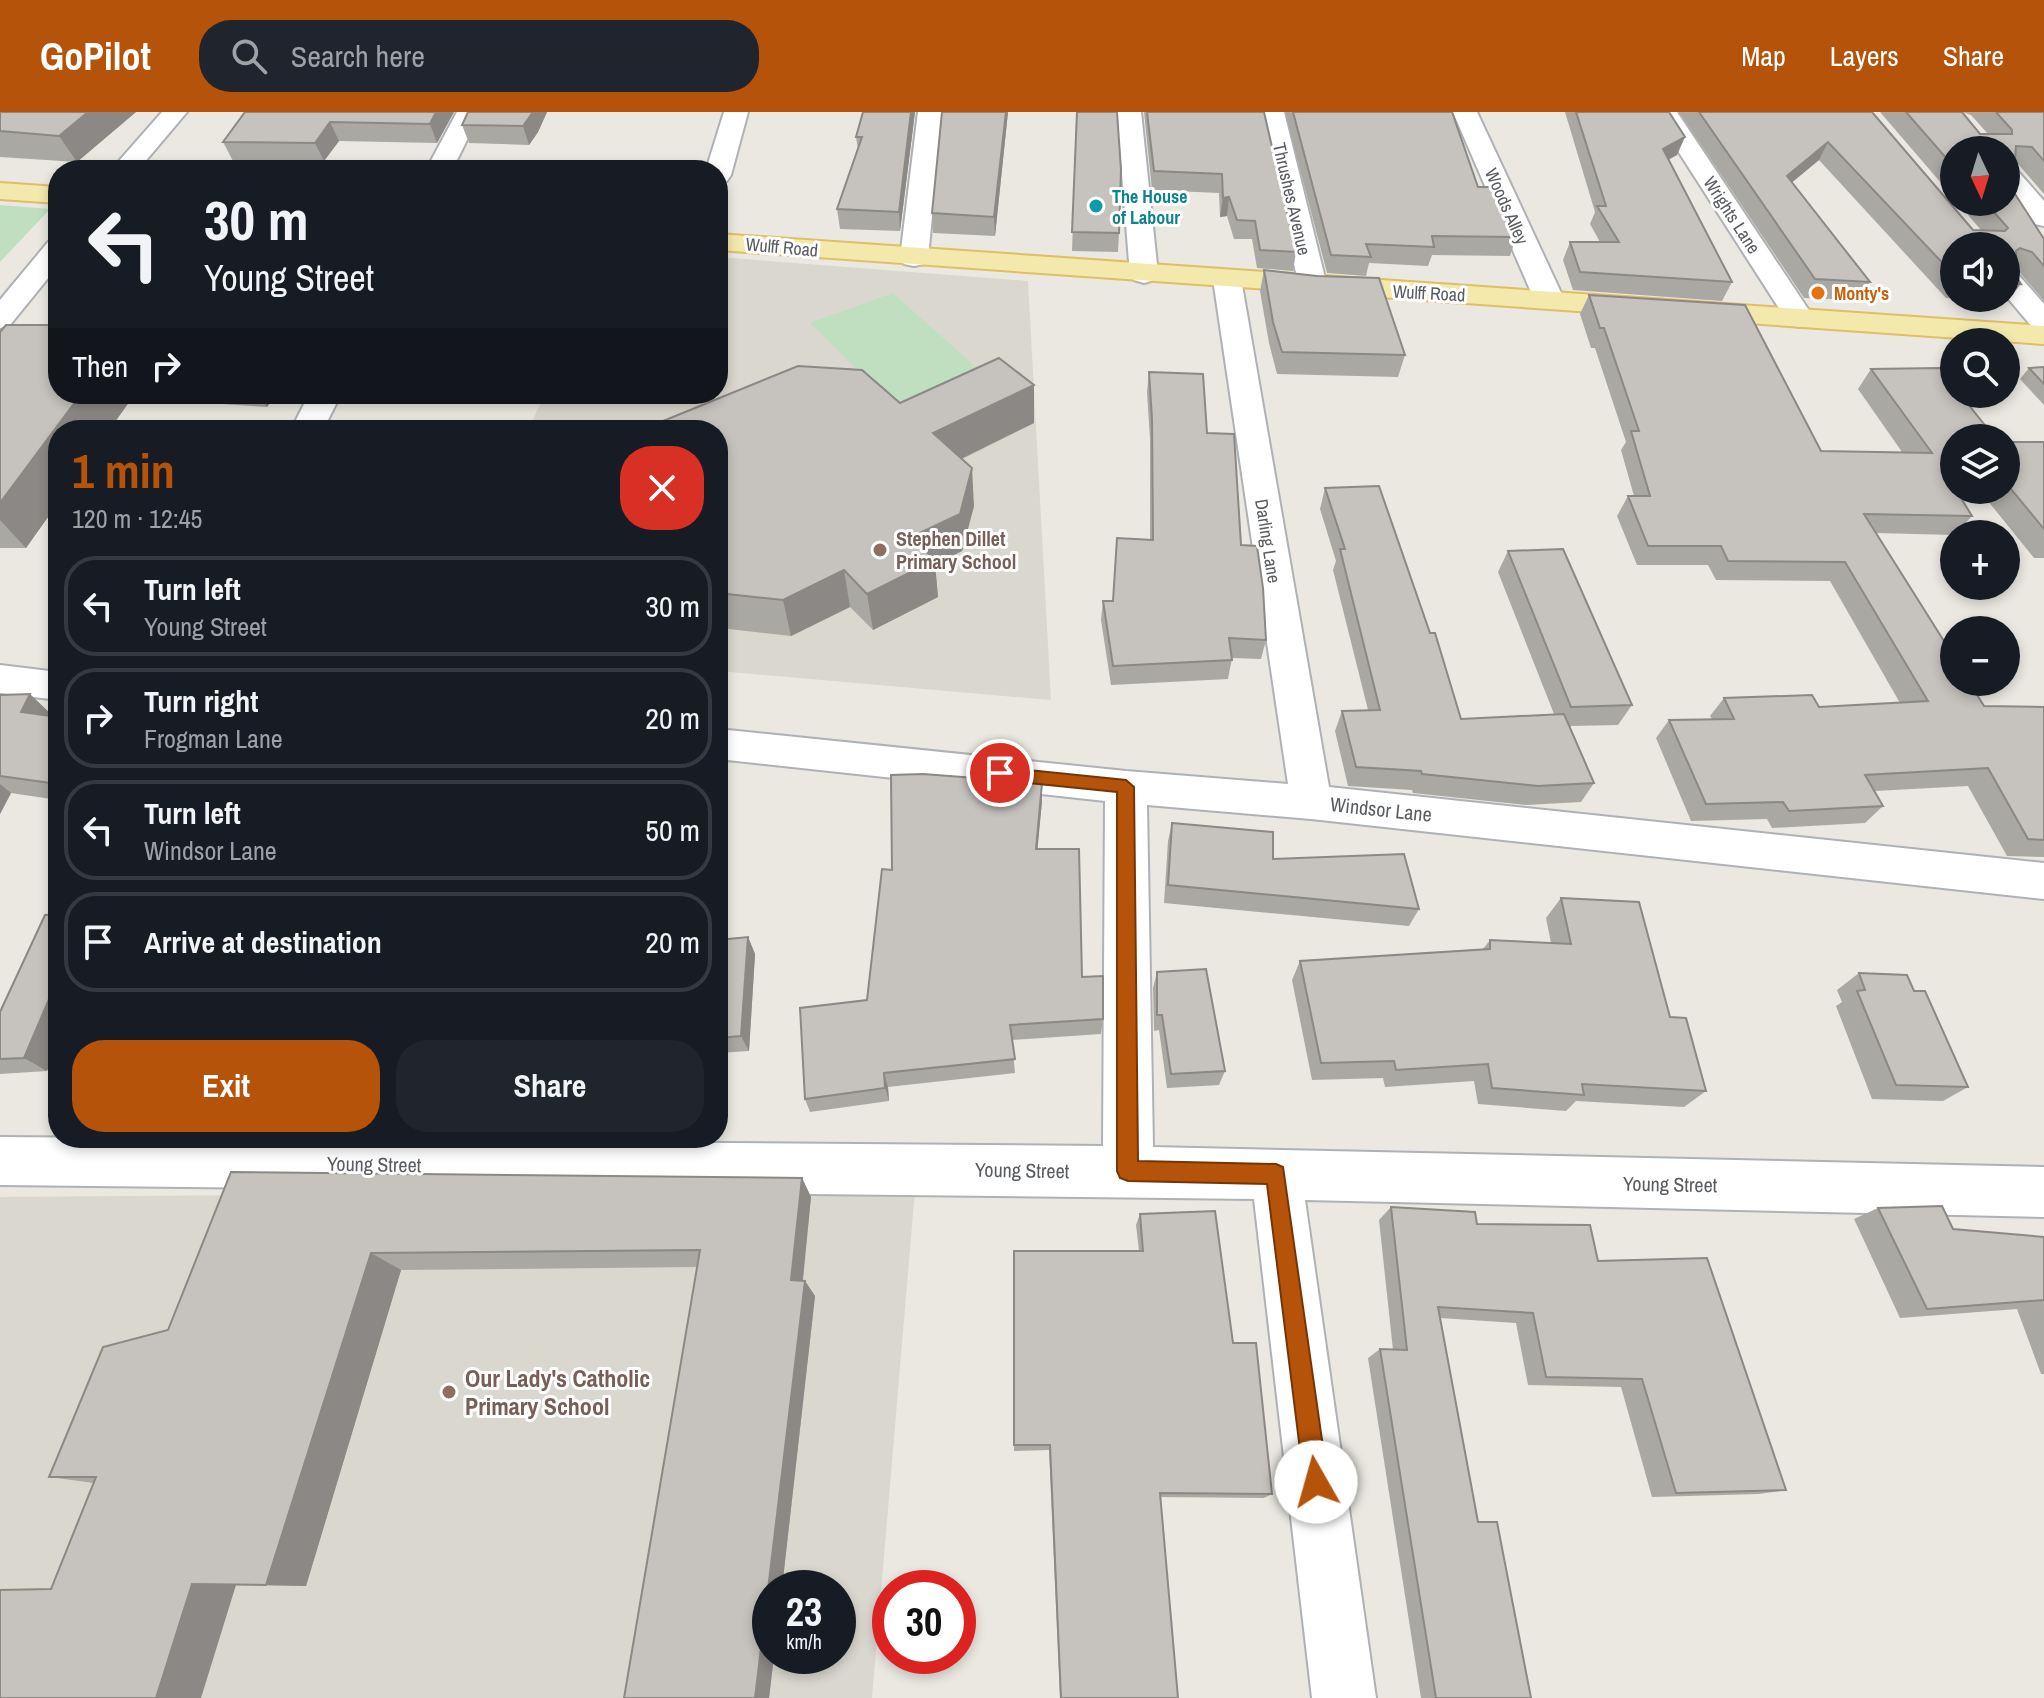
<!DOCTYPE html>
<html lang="en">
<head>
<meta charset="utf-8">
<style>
	:root { --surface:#171b24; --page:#20242c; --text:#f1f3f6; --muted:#9ea1a6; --line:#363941; --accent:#b45309 }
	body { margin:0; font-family:"Archivo Narrow",sans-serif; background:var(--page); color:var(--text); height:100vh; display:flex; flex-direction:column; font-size:30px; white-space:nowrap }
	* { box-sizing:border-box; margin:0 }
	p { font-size:26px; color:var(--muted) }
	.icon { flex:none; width:44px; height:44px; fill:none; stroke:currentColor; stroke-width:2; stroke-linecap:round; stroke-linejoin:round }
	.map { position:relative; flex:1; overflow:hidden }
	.details { position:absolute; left:48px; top:308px; width:680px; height:728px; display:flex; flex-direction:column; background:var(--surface); border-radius:32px; box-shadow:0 4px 12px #0003 }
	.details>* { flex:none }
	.banner { position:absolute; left:48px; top:48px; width:680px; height:244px; border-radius:32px; box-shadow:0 4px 12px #0003; background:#171b24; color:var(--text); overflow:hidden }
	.needle { width:52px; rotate:176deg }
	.tools { position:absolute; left:1940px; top:24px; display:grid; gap:16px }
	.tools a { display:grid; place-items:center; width:80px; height:80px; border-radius:50%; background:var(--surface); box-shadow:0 4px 12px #0003; font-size:40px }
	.speed { position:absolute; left:752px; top:1458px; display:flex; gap:16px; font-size:40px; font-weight:700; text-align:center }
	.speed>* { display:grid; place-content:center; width:104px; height:104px; border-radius:50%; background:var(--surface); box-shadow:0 4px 12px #0003; line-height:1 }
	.speed small { font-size:20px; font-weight:400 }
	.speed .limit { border:12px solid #d22; background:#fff; color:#111 }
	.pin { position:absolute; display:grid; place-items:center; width:68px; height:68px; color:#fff; margin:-34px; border:4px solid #fff; border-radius:50%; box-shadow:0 2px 8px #0007 }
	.me { position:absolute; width:88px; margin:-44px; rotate:353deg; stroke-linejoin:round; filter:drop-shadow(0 0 6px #0008) }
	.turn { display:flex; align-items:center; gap:28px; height:168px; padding:0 24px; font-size:36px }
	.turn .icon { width:104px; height:104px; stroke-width:2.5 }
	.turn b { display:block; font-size:56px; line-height:68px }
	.then { display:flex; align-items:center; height:76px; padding:0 24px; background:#0003; gap:16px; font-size:30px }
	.round { display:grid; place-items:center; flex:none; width:84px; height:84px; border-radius:32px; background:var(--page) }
	.overview { display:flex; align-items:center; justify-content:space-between; height:136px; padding:0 24px }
	h1 { font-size:48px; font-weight:800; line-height:60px; color:var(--accent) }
	.primary-button { display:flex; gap:16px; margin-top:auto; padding:16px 24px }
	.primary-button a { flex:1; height:92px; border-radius:32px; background:var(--accent); color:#fff; font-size:32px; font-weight:800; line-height:92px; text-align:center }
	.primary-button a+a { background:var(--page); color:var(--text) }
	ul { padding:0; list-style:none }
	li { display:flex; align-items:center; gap:24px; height:100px; margin:0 16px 12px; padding:0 8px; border:4px solid var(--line); border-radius:32px }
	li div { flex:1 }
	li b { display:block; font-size:30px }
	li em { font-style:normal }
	header { display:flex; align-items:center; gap:48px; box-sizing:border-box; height:112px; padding:0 40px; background:var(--accent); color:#fff }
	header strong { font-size:38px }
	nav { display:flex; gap:44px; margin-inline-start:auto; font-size:28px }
	.search { width:560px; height:72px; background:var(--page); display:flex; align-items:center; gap:20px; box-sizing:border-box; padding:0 28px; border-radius:32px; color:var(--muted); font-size:30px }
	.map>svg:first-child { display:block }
	.education { fill:#dad7cf; fill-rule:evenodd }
	.green { fill:#c0dfc0 }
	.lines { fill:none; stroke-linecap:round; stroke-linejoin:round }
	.street-casing { stroke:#aeb1b5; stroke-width:4 }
	.secondary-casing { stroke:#adb0b5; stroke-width:4 }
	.primary-casing { stroke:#dfbe65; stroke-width:4 }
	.street { fill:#fff; fill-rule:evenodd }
	.secondary { fill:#fff; fill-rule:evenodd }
	.primary { fill:#f4e9ac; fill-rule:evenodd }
	.wall { fill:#aaa8a3; fill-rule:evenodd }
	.shaded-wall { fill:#8b8885 }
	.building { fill:#c6c3be; stroke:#8b8885; stroke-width:2 }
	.route { fill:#b45309; stroke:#753606; stroke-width:2 }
	.culture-dot { fill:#0f9aa8; stroke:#fff; stroke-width:3 }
	.food-dot { fill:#e8710a; stroke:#fff; stroke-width:3 }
	.education-dot { fill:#8d6e63; stroke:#fff; stroke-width:3 }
	.labels { text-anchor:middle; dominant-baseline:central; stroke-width:6; stroke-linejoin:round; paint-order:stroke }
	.far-culture-label { font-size:18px; font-weight:bold; fill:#0d838f; stroke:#fff; text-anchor:start }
	.far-street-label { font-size:18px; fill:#595c60; stroke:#fff }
	.far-food-label { font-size:18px; font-weight:bold; fill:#c56008; stroke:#fff; text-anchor:start }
	.education-label { font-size:20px; font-weight:bold; fill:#785e54; stroke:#fff; text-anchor:start }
	.street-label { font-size:20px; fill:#595c60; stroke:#fff }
	.near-education-label { font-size:24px; font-weight:bold; fill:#785e54; stroke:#fff; text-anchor:start }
</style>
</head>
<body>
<header>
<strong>GoPilot</strong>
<div class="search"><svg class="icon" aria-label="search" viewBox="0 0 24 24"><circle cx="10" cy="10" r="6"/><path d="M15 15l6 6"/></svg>Search here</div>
<nav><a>Map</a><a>Layers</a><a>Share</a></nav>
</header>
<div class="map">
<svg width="2044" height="1586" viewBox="0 0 2044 1586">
	<rect width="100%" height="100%" fill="#eae8e1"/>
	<path class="education" d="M718 145 1028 169 1051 588 718 559V318H528L545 282H718Z
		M915 1078 872 1586H0V1085ZM770 1476H838V1544H770Z"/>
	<path class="green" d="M0 93 50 97 0 150Z
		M893 181 987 265 900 300 810 211Z"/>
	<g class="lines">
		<defs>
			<path id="street" d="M457 0H481L452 58H426Z
				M724 0H748L731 63 727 69 718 71V58H706Z
				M918 0H942L928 146 924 152 914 154 904 152 900 146Z
				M1117 0H1141L1158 162 1154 168 1144 171 1134 168 1130 162Z
				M1260 0H1284L1327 174 1323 180 1313 183 1303 180 1299 174Z
				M1453 0H1477L1564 187 1559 193 1549 196 1539 193 1534 187Z
				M1653 0H1677L1814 206 1809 212 1799 215 1789 212Z
				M2006 54 2015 56 2044 89V114L2034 112 2006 78Z
				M2006 157 2016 160 2044 192V219L2033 216 2006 184Z
				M1227 158 1237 161 1241 167 1329 675 2044 751V787L1311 707 1147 693 1153 1035 2044 1055V1105L1305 1088 1376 1586H1312L1254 1087 0 1073V1025L1103 1034 1105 689 718 647V617L1126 659 1288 672 1213 167 1217 161Z
				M309 282H341L323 318H291Z
				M0 553 58 560V588L0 581Z"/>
			<path id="secondary" d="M162 0H187L138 58H111Z
				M58 128V154L10 213 0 216V188L48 130Z"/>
			<path id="primary" d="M0 71 58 75V91L0 87Z
				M718 122 2044 214V232L718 138Z"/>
		</defs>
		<use href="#street" class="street-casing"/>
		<use href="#secondary" class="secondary-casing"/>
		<use href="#primary" class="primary-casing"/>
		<use href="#street" class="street"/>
		<use href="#secondary" class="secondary"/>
		<use href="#primary" class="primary"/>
	</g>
	<path class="wall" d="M0 0H136L77 50 0 45Z
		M245 0H454L437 31 339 29 324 49H233L223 30Z
		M547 0 538 20 529 33 469 31 462 13Z
		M863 0H915L900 119 840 117 837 97 858 37 856 25Z
		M942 0H1008L995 124 933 121 932 101Z
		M1077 0 1119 121 1118 140 1072 139Z
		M1144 0H1264L1296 140 1293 159 1257 156 1252 127H1234L1227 104 1220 105 1219 81 1152 78Z
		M1285 0H1452L1478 75 1516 125 1510 144 1432 143 1428 154 1369 151 1366 164 1327 161Z
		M1565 0H1669L1677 43 1669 47 1732 170 1722 189 1573 178 1563 148 1570 130H1600L1590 112 1595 100Z
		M1679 0H1872L1973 118H1981L1957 90H2006L2044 127V189L2017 157V166L2021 172 2007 190 1946 186 1819 48 1792 70 1870 170 1858 188 1804 186ZM1954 134H2006V186H1954Z
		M1880 0H2044V82L2019 53 2012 52 2006 60V38H1954V86ZM1962 0 1971 3 1988 22H1980Z
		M1264 158 1405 243 1398 265 1277 262 1269 231 1260 179Z
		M1589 183 1821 339 1902 340 1858 277 1871 257 1940 256 1954 378 1972 404 1954 423 1876 421 1984 594 2044 595V745L2007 744 1968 674 1875 679 1883 694 1865 711 1772 716 1767 707 1691 709 1656 626 1669 608 1712 607 1710 604 1724 586 1819 595 1900 591 1830 469 1716 468 1708 453H1637L1617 404 1628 384H1634L1621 338 1626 330 1595 236H1591L1580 202Z
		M0 220 58 282H276L267 295 132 286 26 436H0Z
		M2044 255V293L2020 267 2029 256Z
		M1149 260 1207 321 1241 433 1266 528 1261 547 1232 546 1228 567 1111 573 1101 508 1103 489H1113L1117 426 1150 428V327L1147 280Z
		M1034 273V311L962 347 974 394 962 439 935 452 938 485 873 518 850 495 791 524 720 516 718 514V318Z
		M2006 330H2044V446H2034L1979 378H2006Z
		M1325 376 1461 607 1554 602 1498 460 1508 439 1632 593 1618 613 1570 614 1594 671 1581 690 1526 693 1413 681 1412 678 1348 674 1335 619 1342 599 1368 598 1333 458 1336 449 1320 397Z
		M0 583 51 602 50 604 58 605V688L11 681 0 702Z
		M1042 689 1037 737 1082 865 1103 907 1101 922 1012 928 1015 961 888 975 889 989 810 1000 805 987 867 888 892 758Z
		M1172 711 1273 747 1419 797 1409 814 1164 791 1168 729Z
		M1561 786 1670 905 1706 979 1684 995 1576 989 1566 999 1478 992 1474 969 1385 975 1383 966 1312 968 1292 868 1300 849 1483 837 1490 828 1551 831 1546 806Z
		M58 802V933L47 959 0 962V900Z
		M748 825 755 842 749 939 718 941V828Z
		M1157 860 1225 959 1219 973 1167 976 1159 918 1154 919 1153 876Z
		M1859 861 1914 879 1968 975 1943 989 1872 987 1836 894 1842 890 1837 878Z
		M231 1060 802 1066 811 1085 803 1169H805L815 1184 782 1476H770V1544H774L769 1586H624L697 1155 401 1158 306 1474 236 1473 51 1477 94 1371 49 1365 168 1218Z
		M1391 1095 1477 1112 1598 1149 1786 1378 1759 1382 1652 1385 1621 1275 1528 1273 1516 1211 1440 1206 1478 1410 1531 1586H1421L1368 1246 1380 1237 1393 1238 1379 1108Z
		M1878 1096 1953 1117 2044 1125V1262H2041L2017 1197 1900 1206 1854 1107Z
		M1140 1102 1233 1231 1272 1382 1264 1386 1160 1385 1178 1586H1060L1049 1338 1014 1339V1139H1139L1136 1113Z"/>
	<path class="shaded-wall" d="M88 0H136L77 50 59 24Z
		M436 0H454L437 31 430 12Z
		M533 0H547L538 20 529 33 523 14Z
		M911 0H915L900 119 899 100Z
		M1006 0H1008L995 124 994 105Z
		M330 10 339 29 324 49 315 31Z
		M1685 25 1677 43 1655 55 1663 37Z
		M1828 30 1819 48 1778 82 1787 64Z
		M2015 47 2006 60V53Z
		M1229 85 1227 104 1220 105 1223 86Z
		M1034 273V311L936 359 933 321Z
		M81 282H129L132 286 109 318H58V391L26 436 0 408V391Z
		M259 282H276L267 295Z
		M972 356 974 394 962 439 935 452 938 485 873 518 867 482 911 425Z
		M844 458 850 495 791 524 783 488Z
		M30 582 51 602 43 619 21 600Z
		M1042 671V689L1036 754V737Z
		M0 672 11 681 0 702Z
		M748 825 755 842 749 939 741 924Z
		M55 873 58 875V933L47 959 24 946Z
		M884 961 888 975 889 989 885 976Z
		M802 1066 811 1085 801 1184 791 1168Z
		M371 1141 401 1158 306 1474 266 1473Z
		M805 1169 815 1184 782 1476H770V1544H774L769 1586H755Z
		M192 1472 236 1473 201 1586H156Z"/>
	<path class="building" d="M0 0H88L59 24 0 19Z
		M245 0H436L430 12 330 10 315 31 223 30Z
		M468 0H533L523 14 462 13Z
		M863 0H911L899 100 837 97 862 25H856Z
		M942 0H1006L994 105 932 101Z
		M1077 0H1117L1121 58 1119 121 1072 120Z
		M1147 0H1264L1296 140 1260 138 1255 109 1237 108 1229 85 1223 86 1222 62 1154 59Z
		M1293 0H1452L1478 75H1496L1516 125 1432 124 1434 135 1366 132 1371 145 1331 143Z
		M1576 0H1669L1685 25 1663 37 1732 170 1580 160 1570 130H1619L1597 94H1606Z
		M1699 0H1872L1973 118 2005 119 2008 116 1985 90H2006V68L2044 127V154L2032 140 2020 136 2016 139 2017 166 2021 172 2006 171V134H1954V163L1828 30 1787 64 1870 170 1815 167Z
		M1906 0H1962L1980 22H2012V18L1996 0H2044V49L2032 35 2016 34 2015 47 2006 53V38H1954V55Z
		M1264 158 1317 164 1379 166 1405 243 1282 240 1273 210Z
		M1589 183 1745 193 1821 339 1932 341 1871 257 1940 256 1954 274V282H1960L1995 326H1954V371L1952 372 1954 378H1956L1972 404 1864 402 1954 545V570H1969L1984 594 2044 595V728L2028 727 1988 656 1865 663 1883 694 1789 699 1783 690 1706 692 1669 608 1734 607 1724 586 1812 583 1819 595 1928 589 1845 450 1728 449 1721 434H1648L1628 384H1650L1631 319H1639L1604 216H1600Z
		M6 213H58V282H81L0 391V220Z
		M999 246 1034 273 933 321 972 356 960 402 911 425 935 448 867 482 844 458 783 488 718 481V318H641L798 254 862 258 900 291Z
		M2044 255V272L2029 256Z
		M1149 260 1203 262 1207 321 1234 322 1241 433 1257 434 1263 476 1266 528 1229 526 1232 548 1113 554 1103 489H1113L1117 426 1153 428 1152 307Z
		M2006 330H2044V417L2006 371Z
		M1379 374 1430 521H1435L1461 607 1564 602 1594 671 1538 674 1422 662 1421 659 1356 655 1342 599 1380 598 1340 437H1345L1325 376Z
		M1563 437 1632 593 1571 595 1508 439Z
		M30 582 21 600 58 605V672L0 664V583Z
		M923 662 1042 671 1036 737H1079L1082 865 1103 864V907L1010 913 1015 947 884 961 885 976 805 987 800 896 867 888 882 757 892 758 891 663Z
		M1172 711 1273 720V747L1404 742 1419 797 1168 773Z
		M1561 786 1639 790 1670 905 1686 906 1706 979 1582 972 1584 983 1492 976 1488 952 1396 958 1394 949 1321 951 1300 849 1490 837V828L1571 832Z
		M58 802V873H55L24 946 0 947V900L45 803Z
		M748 825 741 924 718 926V828Z
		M1206 857 1225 959 1171 962 1162 903H1157V860Z
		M1859 861 1907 863 1914 879H1925L1968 975 1896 973 1857 879 1865 878Z
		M231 1060 802 1066 791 1168 805 1169 755 1586H624L700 1138 371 1141 266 1473 192 1472 156 1586H0V1478L51 1477 96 1365H49L103 1235 168 1218Z
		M1942 1094 1953 1117 2044 1125V1188L1927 1197 1878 1096Z
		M1391 1095 1475 1100 1477 1112 1590 1113 1598 1149 1707 1146 1786 1378 1676 1381 1642 1267 1546 1265 1533 1201 1438 1195 1478 1410H1497L1531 1586H1436L1380 1237 1407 1238Z
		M1215 1099 1233 1231H1256L1272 1382 1160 1381 1178 1586H1061L1050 1333H1014V1139H1143L1140 1102Z"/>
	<path class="route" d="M1000 655 1126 668 1134 675 1138 1049 1276 1052 1283 1055 1328 1370 1325 1379 1316 1382 1308 1379 1304 1370 1267 1072 1128 1069 1120 1066 1117 1059V680L1000 668 992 661Z"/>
	<circle class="culture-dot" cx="1096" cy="94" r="8"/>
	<circle class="food-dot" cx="1818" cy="181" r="8"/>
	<g class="education-dot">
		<circle cx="880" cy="438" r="8"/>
		<circle cx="449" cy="1280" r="8"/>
	</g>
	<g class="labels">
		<g class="far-culture-label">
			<text x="1112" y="84">The House<tspan x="1112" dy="21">of Labour</tspan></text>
		</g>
		<g class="far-street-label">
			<text transform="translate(1292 87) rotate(77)">Thrushes Avenue</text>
			<text transform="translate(1507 94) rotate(66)">Woods Alley</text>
			<text transform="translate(1732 103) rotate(57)">Wrights Lane</text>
			<text transform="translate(782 135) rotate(5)">Wulff Road</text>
			<text transform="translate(1429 181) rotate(3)">Wulff Road</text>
			<text transform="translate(1268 429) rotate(81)">Darling Lane</text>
		</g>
		<g class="far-food-label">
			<text x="1834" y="181">Monty's</text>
		</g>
		<g class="education-label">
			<text x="896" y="426">Stephen Dillet<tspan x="896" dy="23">Primary School</tspan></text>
		</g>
		<g class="street-label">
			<text transform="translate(1381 697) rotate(6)">Windsor Lane</text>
			<text transform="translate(374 1052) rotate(1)">Young Street</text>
			<text transform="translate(1022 1058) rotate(1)">Young Street</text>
			<text transform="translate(1670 1072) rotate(1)">Young Street</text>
		</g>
		<g class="near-education-label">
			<text x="465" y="1266">Our Lady's Catholic<tspan x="465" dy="28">Primary School</tspan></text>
		</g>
	</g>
</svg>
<div class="tools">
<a><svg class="needle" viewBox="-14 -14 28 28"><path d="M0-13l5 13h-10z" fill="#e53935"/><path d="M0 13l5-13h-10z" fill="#9ea1a6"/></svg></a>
<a><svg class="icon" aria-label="sound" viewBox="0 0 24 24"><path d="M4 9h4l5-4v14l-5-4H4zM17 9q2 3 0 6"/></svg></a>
<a><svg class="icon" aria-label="search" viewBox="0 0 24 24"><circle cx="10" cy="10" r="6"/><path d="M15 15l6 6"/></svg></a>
<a><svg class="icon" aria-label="layers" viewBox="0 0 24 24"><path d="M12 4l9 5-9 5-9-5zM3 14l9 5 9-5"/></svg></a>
<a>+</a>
<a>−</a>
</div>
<div class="speed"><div>23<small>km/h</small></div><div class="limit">30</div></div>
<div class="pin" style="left:1000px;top:661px;background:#d93025"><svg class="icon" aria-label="arrive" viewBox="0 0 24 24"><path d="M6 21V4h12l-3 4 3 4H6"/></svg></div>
<svg class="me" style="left:1316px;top:1370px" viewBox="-20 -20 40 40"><circle r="19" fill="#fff"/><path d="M0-13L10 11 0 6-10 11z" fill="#b45309"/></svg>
<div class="banner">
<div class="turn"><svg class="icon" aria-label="left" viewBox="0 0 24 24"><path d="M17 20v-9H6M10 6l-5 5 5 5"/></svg><div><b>30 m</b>Young Street</div></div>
<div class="then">Then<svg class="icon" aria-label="right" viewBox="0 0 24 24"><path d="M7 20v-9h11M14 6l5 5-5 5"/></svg></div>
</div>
<section class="details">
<div class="overview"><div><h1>1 min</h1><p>120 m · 12:45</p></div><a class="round" style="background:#d93025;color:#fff"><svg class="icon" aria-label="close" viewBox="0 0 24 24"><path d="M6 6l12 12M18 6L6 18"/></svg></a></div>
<ul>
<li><svg class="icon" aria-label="left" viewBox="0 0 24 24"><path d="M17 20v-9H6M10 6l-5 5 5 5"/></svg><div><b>Turn left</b><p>Young Street</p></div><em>30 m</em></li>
<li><svg class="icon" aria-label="right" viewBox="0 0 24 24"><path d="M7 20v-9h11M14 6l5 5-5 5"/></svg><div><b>Turn right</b><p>Frogman Lane</p></div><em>20 m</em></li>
<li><svg class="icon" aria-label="left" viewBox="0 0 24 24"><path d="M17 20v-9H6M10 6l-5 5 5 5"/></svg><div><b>Turn left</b><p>Windsor Lane</p></div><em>50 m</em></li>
<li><svg class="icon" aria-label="arrive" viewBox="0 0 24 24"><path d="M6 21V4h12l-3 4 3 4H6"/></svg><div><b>Arrive at destination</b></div><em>20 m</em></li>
</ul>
<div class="primary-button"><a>Exit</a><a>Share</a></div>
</section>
</div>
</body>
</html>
